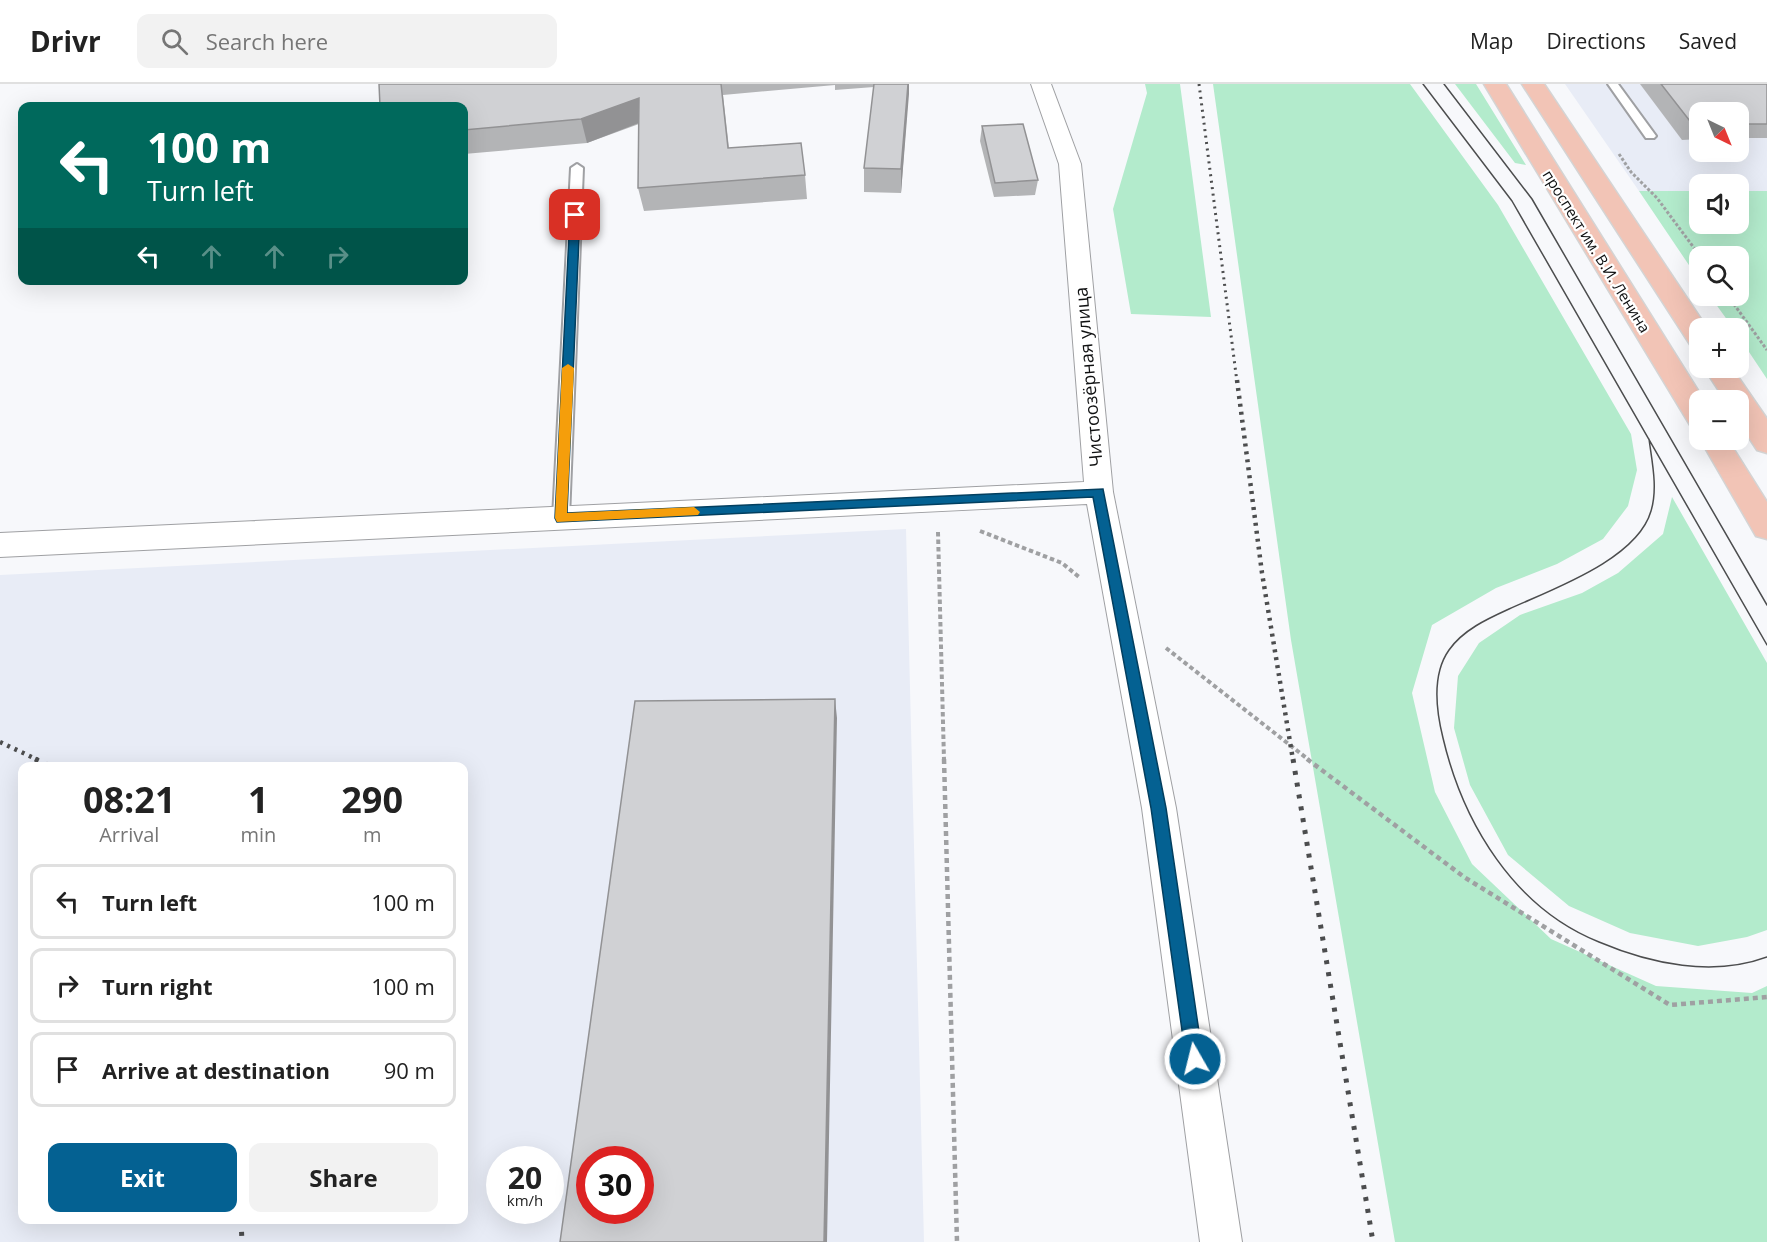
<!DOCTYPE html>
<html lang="en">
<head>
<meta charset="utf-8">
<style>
	:root { --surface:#fff; --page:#f2f2f2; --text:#222; --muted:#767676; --line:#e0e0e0; --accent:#046192 }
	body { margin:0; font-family:"Open Sans",sans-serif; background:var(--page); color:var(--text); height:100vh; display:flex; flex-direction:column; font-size:22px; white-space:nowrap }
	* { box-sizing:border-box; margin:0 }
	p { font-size:20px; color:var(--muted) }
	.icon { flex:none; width:33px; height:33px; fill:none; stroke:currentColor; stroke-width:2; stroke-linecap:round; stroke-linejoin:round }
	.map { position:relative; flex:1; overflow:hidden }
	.side { position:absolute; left:18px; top:678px; width:450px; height:462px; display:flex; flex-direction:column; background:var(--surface); border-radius:12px; box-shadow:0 6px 24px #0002 }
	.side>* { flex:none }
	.guide { position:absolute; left:18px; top:18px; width:450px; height:183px; border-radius:12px; box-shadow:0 6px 24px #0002; background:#00695c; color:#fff; overflow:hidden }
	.needle { width:39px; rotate:137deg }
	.fabs { position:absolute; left:1689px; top:18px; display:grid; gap:12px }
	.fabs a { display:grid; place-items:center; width:60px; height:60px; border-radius:12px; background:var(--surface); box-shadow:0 6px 24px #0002; font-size:30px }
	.speed { position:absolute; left:486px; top:1062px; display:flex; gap:12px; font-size:30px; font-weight:700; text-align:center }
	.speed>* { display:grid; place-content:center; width:78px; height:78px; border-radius:50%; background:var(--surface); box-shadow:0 6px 24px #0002; line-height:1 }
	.speed small { font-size:15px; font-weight:400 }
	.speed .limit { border:9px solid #d22; background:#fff; color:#111 }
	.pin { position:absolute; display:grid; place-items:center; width:51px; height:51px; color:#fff; margin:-26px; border-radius:12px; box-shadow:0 3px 9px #0006 }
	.me { position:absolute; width:66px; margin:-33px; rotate:352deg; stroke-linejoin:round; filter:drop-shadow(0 0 4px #0008) }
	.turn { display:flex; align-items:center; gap:21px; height:126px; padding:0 30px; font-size:27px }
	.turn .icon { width:78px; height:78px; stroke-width:2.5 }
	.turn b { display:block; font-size:42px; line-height:51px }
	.lanes { display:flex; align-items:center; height:57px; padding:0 30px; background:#0003; justify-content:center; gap:30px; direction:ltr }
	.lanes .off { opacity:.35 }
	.eta { display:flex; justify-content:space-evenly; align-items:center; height:102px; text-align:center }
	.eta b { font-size:36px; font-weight:700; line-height:42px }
	.cta { display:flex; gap:12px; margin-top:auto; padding:12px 30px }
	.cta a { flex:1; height:69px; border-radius:12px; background:var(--accent); color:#fff; font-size:24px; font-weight:700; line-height:69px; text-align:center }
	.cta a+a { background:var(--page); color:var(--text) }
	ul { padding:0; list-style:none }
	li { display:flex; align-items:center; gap:18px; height:75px; margin:0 12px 9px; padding:0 18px; border:3px solid var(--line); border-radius:12px }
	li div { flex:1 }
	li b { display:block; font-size:22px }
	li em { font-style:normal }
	header { display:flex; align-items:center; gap:36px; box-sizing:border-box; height:84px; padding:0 30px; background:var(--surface); border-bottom:2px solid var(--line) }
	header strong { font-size:28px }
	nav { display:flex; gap:33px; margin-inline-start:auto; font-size:21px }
	.search { width:420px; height:54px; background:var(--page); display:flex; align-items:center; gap:15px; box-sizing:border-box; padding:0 21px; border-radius:12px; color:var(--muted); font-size:22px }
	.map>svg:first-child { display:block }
	.built { fill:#e8ecf6; fill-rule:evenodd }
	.green { fill:#b3ebcc }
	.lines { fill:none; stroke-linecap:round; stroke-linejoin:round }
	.lane-casing { stroke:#9fa0a3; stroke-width:4 }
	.street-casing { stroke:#9fa0a3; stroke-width:2 }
	.primary-casing { stroke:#d4d4d4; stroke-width:3 }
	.path-far2 { stroke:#9fa0a2; stroke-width:3; stroke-dasharray:3 2; stroke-linecap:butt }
	.path-far1 { stroke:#9fa0a2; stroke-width:4; stroke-dasharray:4.5 3; stroke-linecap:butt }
	.path { stroke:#9fa0a2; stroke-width:4.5; stroke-dasharray:5 4; stroke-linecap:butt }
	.lane { fill:#fff; fill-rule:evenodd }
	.street { fill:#fff; fill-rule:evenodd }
	.primary { fill:#f2c4b6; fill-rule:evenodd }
	.tram { stroke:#4c4d4e; stroke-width:1.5 }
	.rail-far2 { stroke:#4c4d4e; stroke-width:3; stroke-dasharray:2 4.5; stroke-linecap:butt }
	.rail-far1 { stroke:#4c4d4e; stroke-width:4.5; stroke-dasharray:3 5; stroke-linecap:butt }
	.rail { stroke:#4c4d4e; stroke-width:5; stroke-dasharray:4 8; stroke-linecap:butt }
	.wall { fill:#b3b4b6 }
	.shaded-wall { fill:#929294 }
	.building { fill:#d0d1d4; stroke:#929294; stroke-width:1.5; fill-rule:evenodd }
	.route { fill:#046192; stroke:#033f5f; stroke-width:1.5 }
	.slow { fill:#f59e0b }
	.labels { text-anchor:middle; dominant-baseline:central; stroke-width:4.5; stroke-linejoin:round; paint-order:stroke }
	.far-street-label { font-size:15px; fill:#0f1011; stroke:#fff }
	.street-label { font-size:18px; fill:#0f1011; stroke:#fff }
</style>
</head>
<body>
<header>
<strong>Drivr</strong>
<div class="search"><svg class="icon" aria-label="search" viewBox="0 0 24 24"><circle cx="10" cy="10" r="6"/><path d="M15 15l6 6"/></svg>Search here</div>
<nav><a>Map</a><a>Directions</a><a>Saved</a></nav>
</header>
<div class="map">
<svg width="1767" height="1158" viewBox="0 0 1767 1158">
	<rect width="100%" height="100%" fill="#f7f8fb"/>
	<path class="built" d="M1565 0H1767V107H1739L1738 100H1700L1699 107H1639ZM1700 28H1738V68H1700Z
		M906 445 924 1158H0V491ZM22 682H464V1136H22ZM500 1076H550V1126H500ZM590 1076H640V1126H590Z"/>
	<path class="green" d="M1145 0H1180L1211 233 1131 230 1113 125 1147 9Z
		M1213 0H1410L1498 121 1631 350 1637 386 1628 422 1603 455 1557 480 1496 504 1432 541 1412 609 1435 708 1472 780 1551 855 1656 902 1752 909 1767 902V1158H1395L1291 556Z
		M1455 0H1476L1526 81 1515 79Z
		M1639 107H1699L1700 140H1738L1739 107H1767V295L1739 253 1738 244H1733L1710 212H1738V172H1700L1699 196Z
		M1672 413 1767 579V846L1747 853 1698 862 1630 849 1569 822 1508 771 1470 701 1454 644 1458 592 1479 559 1520 531 1582 509 1618 489 1663 450Z"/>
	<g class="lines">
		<defs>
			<path id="lane" d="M1608 0H1618L1656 52 1654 54H1646Z
				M577 80 583 84 569 434 566 438H556L553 434 571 84Z"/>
			<path id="street" d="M1031 0H1051L1081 80 1113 408 1176 724 1242 1158H1200L1142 724 1087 420 0 473V449L1084 398 1059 80Z"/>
			<path id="primary" d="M1484 0H1506L1704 316H1700V344L1690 341Z
				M1522 0H1544L1707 244H1700V264L1691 262Z
				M1704 284H1732L1767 335V369L1757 366 1738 337V316H1725Z
				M1700 355 1728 356 1767 418V455L1756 452Z"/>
		</defs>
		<use href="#lane" class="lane-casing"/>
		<use href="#street" class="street-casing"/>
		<use href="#primary" class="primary-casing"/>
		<path class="path-far2" d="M1619 70 1631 88 1657 114 1700 172
			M1728 212 1767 266"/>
		<path class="path-far1" d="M980 447 1062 479 1079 493
			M938 448 944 676
			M1166 564 1309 676"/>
		<path class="path" d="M944 675 957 1158
			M1307 675 1464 793 1670 921 1767 913"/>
		<use href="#lane" class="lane"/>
		<use href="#street" class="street"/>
		<use href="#primary" class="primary"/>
		<path class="tram" d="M1423 0 1512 117 1767 561
			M1444 0 1532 115 1767 521
			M1649 355C1652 378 1658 404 1651 427 1637 476 1550 506 1509 525 1487 535 1463 546 1449 566 1432 590 1436 626 1443 654 1463 739 1514 824 1599 858 1651 880 1713 893 1767 873"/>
		<path class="rail-far2" d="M1199 0 1237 298"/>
		<path class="rail-far1" d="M1237 296 1262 489 1293 676
			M0 658 38 676"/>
		<path class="rail" d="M35 675 50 682
			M1293 675 1373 1158
			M241 1136 242 1158"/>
	</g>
	<path class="wall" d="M379 0H909L901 109 864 108V84L874 3 835 6V1L723 11 729 64 805 91 807 115 644 127 638 104 639 40 587 59 464 70V22Z
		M1640 0H1767V54H1738V28H1700V55L1682 56Z
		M982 42 1038 96 1035 111 994 113 980 57Z"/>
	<path class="shaded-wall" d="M908 0H909V10L901 109V85Z
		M639 14 644 37 587 59 581 35Z
		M835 615 837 634 827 1158H824Z"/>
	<path class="building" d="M379 0H721L728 64 801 59 805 91 638 104 639 14 581 35 464 46V22H380Z
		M874 0H908L901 85 864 84Z
		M1661 0H1767V40H1738V28H1700V41H1693Z
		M1023 40 1038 96 995 99 982 42Z
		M835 615 824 1158H560L635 617ZM590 1076H640V1126H590Z"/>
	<path class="route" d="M575 128 580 131 567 429 1103 405 1166 724 1203 975 1201 981 1195 984 1189 981 1186 975 1151 724 1093 413 557 438 555 434 570 131Z"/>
	<path class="slow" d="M568 280 574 284 567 429 694 423 700 428 698 431 557 438 555 434 562 284Z"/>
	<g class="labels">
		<g class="far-street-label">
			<text transform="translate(1597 167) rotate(58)">проспект им. В.И. Ленина</text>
		</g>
		<g class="street-label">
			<text transform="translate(1088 293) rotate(-95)">Чистоозёрная улица</text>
		</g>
	</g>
</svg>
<div class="fabs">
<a><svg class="needle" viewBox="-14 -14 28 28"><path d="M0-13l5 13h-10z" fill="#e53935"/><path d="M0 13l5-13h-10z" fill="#767676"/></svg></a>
<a><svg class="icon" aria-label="sound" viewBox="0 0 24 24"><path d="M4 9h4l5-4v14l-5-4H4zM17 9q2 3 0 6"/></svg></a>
<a><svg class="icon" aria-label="search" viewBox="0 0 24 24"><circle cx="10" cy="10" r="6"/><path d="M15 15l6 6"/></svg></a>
<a>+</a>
<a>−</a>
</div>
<div class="speed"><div>20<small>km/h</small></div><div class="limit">30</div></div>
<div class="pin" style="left:575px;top:131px;background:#d93025"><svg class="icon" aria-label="arrive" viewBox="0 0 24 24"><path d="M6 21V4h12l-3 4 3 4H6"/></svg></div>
<svg class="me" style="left:1195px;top:975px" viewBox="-20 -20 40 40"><circle r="17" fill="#046192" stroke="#fff" stroke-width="3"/><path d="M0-11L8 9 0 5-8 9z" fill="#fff"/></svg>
<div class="guide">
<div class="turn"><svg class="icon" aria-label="left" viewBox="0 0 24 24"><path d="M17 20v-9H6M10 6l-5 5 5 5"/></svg><div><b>100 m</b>Turn left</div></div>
<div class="lanes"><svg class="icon" aria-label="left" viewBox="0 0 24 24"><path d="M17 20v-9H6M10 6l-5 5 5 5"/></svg><svg class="icon off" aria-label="ahead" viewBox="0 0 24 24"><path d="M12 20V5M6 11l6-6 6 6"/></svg><svg class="icon off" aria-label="ahead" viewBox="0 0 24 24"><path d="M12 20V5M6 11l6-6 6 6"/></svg><svg class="icon off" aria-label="right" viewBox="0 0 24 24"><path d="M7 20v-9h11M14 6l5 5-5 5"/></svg></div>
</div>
<section class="side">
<div class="eta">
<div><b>08:21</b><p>Arrival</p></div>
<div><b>1</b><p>min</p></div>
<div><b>290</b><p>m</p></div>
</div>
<ul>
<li><svg class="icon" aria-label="left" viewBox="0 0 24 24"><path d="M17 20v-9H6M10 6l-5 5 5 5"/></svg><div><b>Turn left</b></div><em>100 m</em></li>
<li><svg class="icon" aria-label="right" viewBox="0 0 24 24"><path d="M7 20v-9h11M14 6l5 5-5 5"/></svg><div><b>Turn right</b></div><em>100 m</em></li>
<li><svg class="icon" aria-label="arrive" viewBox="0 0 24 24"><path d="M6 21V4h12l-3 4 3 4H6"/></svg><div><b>Arrive at destination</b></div><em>90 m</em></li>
</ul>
<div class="cta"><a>Exit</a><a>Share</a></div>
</section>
</div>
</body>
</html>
